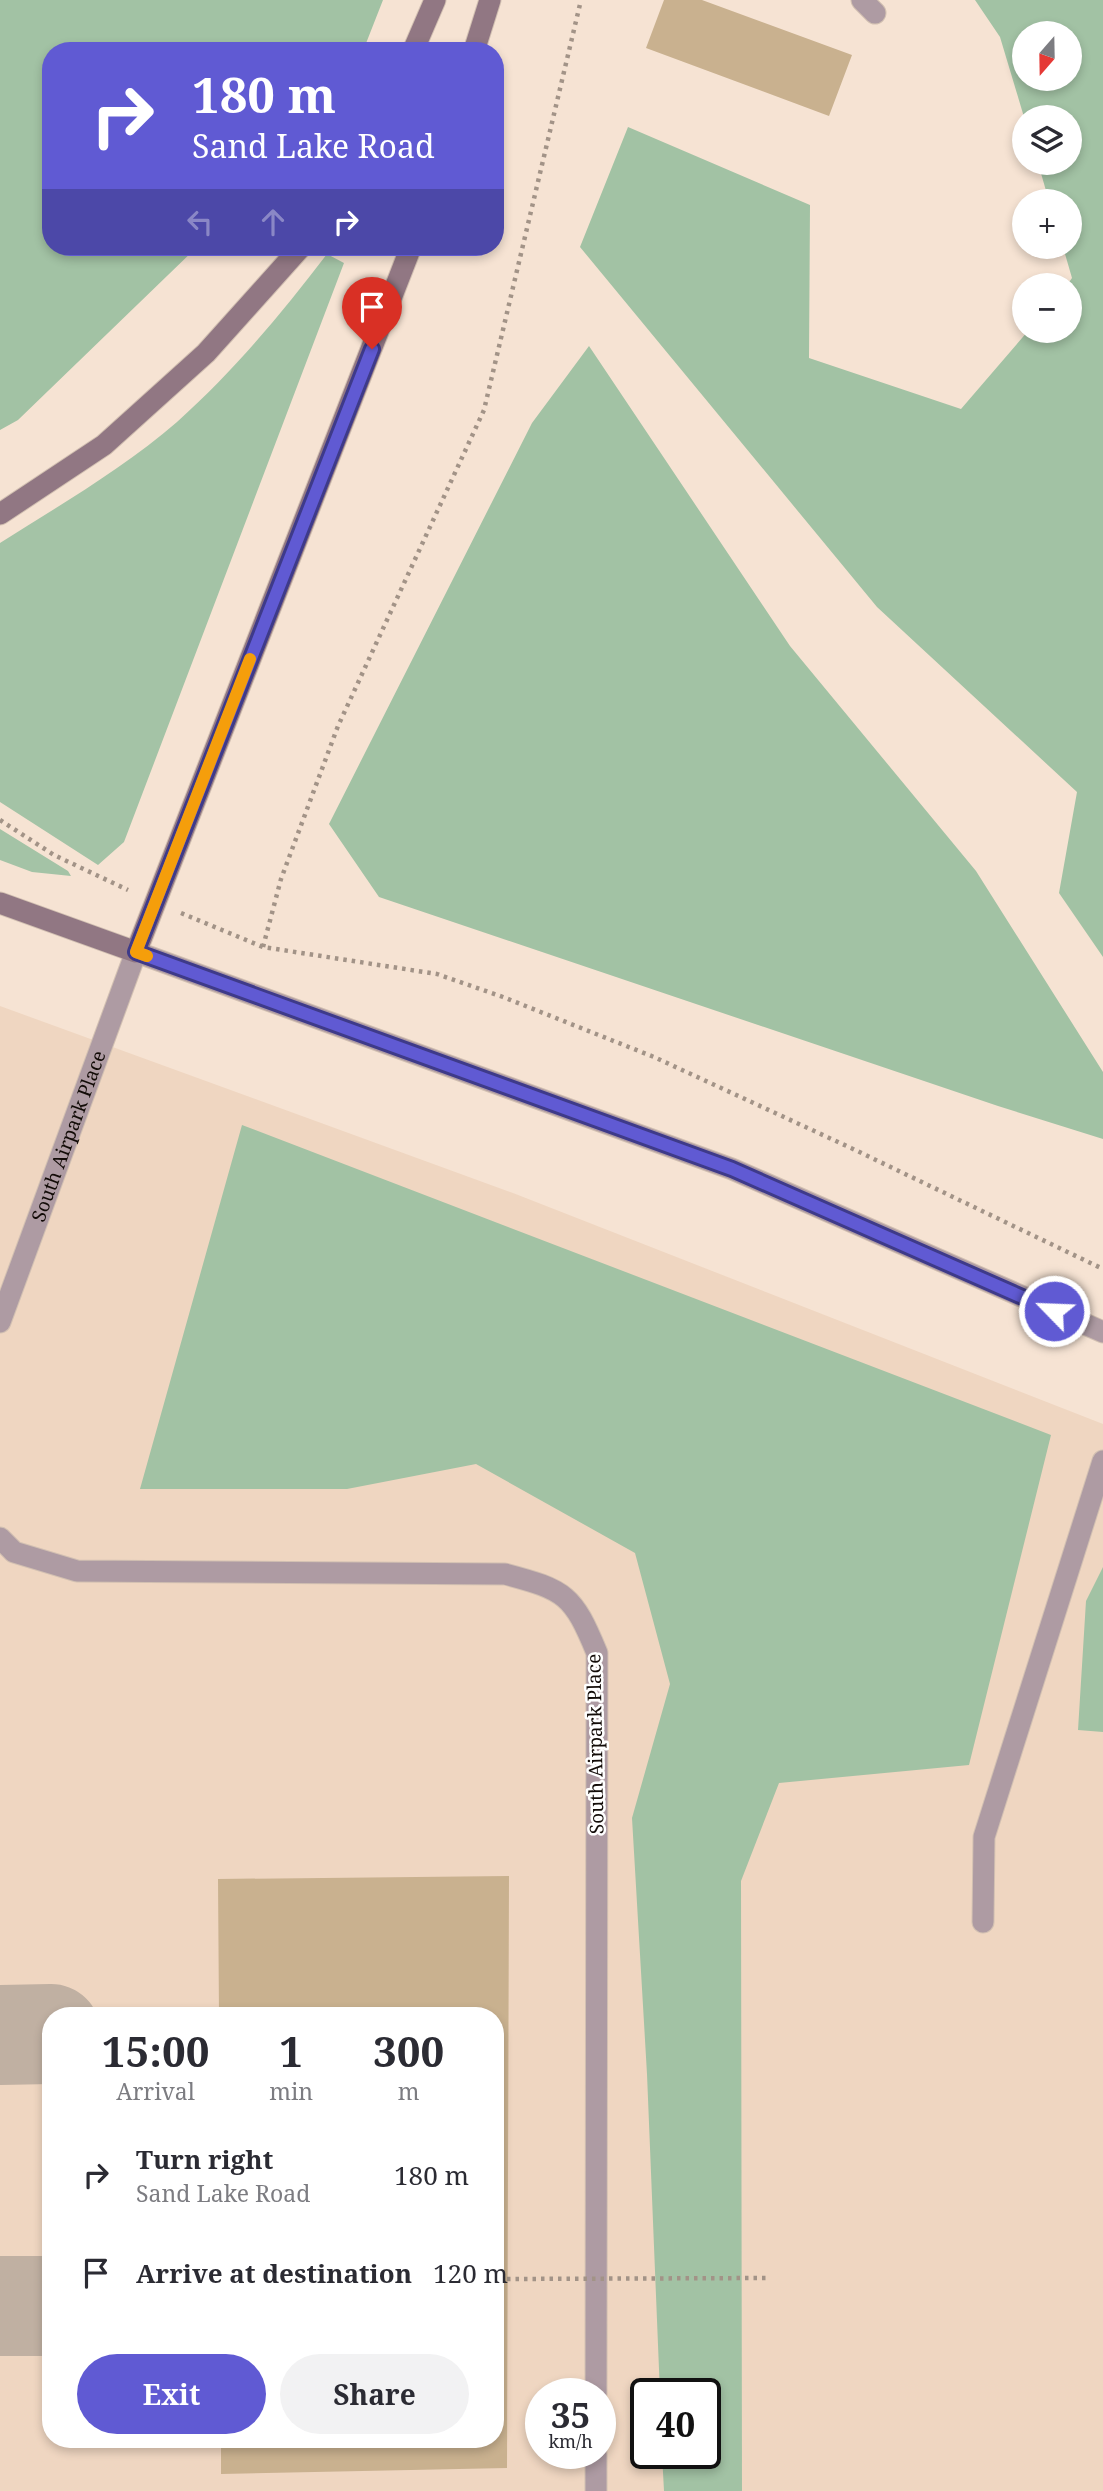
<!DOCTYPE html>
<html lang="en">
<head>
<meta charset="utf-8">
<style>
	:root { --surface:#fff; --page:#f2f2f3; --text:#2b2b33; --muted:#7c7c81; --accent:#605ad3 }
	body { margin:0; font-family:"Noto Serif",serif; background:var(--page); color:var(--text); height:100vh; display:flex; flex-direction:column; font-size:26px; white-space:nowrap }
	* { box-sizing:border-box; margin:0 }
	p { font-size:23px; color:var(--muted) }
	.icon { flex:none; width:38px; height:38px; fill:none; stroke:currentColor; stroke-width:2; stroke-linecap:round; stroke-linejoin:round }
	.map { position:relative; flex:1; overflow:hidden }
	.details { position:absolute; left:42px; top:2007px; width:462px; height:441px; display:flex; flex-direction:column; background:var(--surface); border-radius:28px; box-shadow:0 4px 10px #0003 }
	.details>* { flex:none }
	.hud { position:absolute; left:42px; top:42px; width:462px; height:214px; border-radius:28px; box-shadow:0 4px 10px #0003; background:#605ad3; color:#fff; overflow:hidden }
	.needle { width:46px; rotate:200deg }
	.controls { position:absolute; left:1012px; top:21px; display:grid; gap:14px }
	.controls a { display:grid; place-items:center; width:70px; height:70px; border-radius:50%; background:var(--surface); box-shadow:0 4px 10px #0003; font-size:35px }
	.speed { position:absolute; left:525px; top:2378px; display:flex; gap:14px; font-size:35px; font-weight:700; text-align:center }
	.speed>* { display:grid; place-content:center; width:91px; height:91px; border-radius:50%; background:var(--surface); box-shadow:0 4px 10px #0003; line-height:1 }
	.speed small { font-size:18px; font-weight:400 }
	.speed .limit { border:4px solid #111; border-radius:10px; background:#fff; color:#111 }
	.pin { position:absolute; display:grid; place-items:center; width:60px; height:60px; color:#fff; margin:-72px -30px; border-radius:50% 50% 50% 0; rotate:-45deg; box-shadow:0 0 7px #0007 }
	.pin .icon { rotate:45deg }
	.me { position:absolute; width:77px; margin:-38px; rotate:294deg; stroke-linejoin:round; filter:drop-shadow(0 0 5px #0008) }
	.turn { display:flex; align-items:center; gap:24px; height:147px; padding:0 35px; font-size:32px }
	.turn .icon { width:91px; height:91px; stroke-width:2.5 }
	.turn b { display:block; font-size:49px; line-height:60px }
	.lanes { display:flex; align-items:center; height:66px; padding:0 35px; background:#0003; justify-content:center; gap:35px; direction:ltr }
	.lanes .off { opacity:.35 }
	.eta { display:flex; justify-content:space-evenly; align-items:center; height:119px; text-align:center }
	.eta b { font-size:42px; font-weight:700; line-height:49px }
	.button { display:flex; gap:14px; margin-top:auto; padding:14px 35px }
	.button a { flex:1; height:80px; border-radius:42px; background:var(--accent); color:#fff; font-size:28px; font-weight:700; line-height:80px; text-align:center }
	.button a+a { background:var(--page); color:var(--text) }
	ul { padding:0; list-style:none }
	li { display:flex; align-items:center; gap:21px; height:98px; padding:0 35px }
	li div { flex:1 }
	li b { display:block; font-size:26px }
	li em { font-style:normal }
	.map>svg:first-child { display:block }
	.built { fill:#efd6c1; fill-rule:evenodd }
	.green { fill:#a4c3a6 }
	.forest { fill:#a2c2a4; fill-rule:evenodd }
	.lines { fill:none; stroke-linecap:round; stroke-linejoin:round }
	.taxiway { stroke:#c0b0a2; stroke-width:100 }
	.building { fill:#c9b18f }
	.service-casing { stroke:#d2c0b2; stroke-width:23 }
	.minor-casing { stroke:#d2c0b2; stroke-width:23 }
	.tertiary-casing { stroke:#d2c0b2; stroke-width:23 }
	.secondary-casing { stroke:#d2c0b2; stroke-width:23 }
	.path { stroke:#a29387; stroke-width:4.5; stroke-dasharray:3.5 5; stroke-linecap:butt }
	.service { stroke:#ae9ba3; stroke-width:21 }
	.minor { stroke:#ae9ba3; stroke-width:21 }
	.tertiary { stroke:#ae9ba3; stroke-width:21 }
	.secondary { stroke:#917783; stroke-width:21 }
	.path-bridge { stroke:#a29387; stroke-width:4.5; stroke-dasharray:3.5 5; stroke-linecap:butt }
	.route-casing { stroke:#3e3a89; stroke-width:18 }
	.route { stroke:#605ad3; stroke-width:12 }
	.slow { stroke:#f59e0b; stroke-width:12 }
	.labels { text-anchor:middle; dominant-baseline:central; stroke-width:5; stroke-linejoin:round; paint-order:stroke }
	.street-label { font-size:19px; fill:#120b07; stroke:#fff }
</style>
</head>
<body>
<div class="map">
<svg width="1103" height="2491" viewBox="0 0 1103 2491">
	<rect width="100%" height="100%" fill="#f6e3d3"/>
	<path class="built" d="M0 1006 513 1193 1103 1424V2491H0ZM51 2016H495V2440H51ZM541 2394H600V2454H541ZM646 2394H705V2454H646Z"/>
	<path class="green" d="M327 254 344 263 124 842 98 865 0 802V543C60 505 124 468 177 422 234 371 281 314 327 254Z
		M0 829 68 871 71 876 32 872 0 860Z"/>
	<path class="forest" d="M0 0H383L363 51H51V247H197L18 420 0 430Z
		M975 0H1103V957L1059 893 1077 792 877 607 580 247 628 127 810 205 809 358 961 409 1028 331H1069V285H1067L1072 278 1063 247H1069V201H1049L1038 163H1069V117H1024L1000 37ZM1024 33H1069V79H1024Z
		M589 346 790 646 976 871 1103 1072V1139L998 1106 379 897 329 824 532 423Z
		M242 1125 1051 1435 969 1765 779 1783 741 1881 742 2491H664L662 2454H705V2394H660L647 2074 632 1818 670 1684 635 1553 476 1464 347 1489H140Z
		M1103 1567V1732L1078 1730 1086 1601Z"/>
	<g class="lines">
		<path class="taxiway" d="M0 2035 51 2034
			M0 2306H51"/>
	</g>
	<path class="building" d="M664 0H702L852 55 829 116 646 48Z
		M509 1876 507 2468 221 2474V2440H495V2016H219L218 1879Z"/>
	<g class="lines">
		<defs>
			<path id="service" d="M862 0 875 13
				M983 1922 984 1837 1103 1461"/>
			<g id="minor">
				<path id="s1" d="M0 1322 136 952"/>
				<path d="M0 1538 14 1552 77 1571 505 1574C566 1590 573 1595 597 1653L596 2394"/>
				<path d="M596 2491V2454"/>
			</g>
			<path id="tertiary" d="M136 952 732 1169 1103 1332"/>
			<path id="secondary" d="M413 51 435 0
				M474 51 490 0
				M0 514 104 445 206 353 301 247
				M0 903 136 952 411 247"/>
		</defs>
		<use href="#service" class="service-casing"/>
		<use href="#minor" class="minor-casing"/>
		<use href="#tertiary" class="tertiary-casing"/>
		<use href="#secondary" class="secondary-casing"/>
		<path class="path" d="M0 820 54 855 128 890
			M181 913 263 947 437 974 503 997 654 1057 851 1148 1103 1269
			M263 947 281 879 338 726 484 410 581 0"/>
		<use href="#service" class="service"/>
		<use href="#minor" class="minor"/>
		<use href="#tertiary" class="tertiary"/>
		<use href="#secondary" class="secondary"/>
		<path class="path-bridge" d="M507 2279 768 2278"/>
	</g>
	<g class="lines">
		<defs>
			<path id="route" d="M372 349 136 952 732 1169 1054 1311"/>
		</defs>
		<use href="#route" class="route-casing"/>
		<use href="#route" class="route"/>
		<path class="slow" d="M147 956 136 952 250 659"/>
	</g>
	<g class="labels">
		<g class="street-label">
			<text stroke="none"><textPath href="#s1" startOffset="198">South Airpark Place</textPath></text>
			<text transform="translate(595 1744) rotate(-91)">South Airpark Place</text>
		</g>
	</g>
</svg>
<div class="controls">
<a><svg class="needle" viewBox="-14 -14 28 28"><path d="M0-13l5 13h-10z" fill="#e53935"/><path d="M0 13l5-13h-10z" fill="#7c7c81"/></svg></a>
<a><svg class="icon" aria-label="layers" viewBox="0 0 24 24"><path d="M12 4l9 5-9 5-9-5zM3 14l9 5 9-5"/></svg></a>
<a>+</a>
<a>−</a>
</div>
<div class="speed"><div>35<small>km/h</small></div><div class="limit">40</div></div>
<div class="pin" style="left:372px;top:349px;background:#d93025"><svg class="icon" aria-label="arrive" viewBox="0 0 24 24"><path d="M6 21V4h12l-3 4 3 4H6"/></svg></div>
<svg class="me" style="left:1054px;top:1311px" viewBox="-20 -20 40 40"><circle r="17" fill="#605ad3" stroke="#fff" stroke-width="3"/><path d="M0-11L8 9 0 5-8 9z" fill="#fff"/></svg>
<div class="hud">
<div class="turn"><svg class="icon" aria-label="right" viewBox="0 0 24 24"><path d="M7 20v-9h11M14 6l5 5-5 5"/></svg><div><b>180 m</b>Sand Lake Road</div></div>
<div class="lanes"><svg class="icon off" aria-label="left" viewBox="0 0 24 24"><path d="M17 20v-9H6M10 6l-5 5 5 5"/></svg><svg class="icon off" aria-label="ahead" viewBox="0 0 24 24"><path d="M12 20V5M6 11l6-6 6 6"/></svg><svg class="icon" aria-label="right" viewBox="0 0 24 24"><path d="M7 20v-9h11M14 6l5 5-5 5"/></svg></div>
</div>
<section class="details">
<div class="eta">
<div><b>15:00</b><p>Arrival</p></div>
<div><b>1</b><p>min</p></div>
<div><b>300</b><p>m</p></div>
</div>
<ul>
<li><svg class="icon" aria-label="right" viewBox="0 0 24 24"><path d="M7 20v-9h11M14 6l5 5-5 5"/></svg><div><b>Turn right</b><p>Sand Lake Road</p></div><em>180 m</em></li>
<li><svg class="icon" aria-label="arrive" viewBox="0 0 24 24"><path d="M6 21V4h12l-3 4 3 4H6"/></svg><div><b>Arrive at destination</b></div><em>120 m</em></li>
</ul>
<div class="button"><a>Exit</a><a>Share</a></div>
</section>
</div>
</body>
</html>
